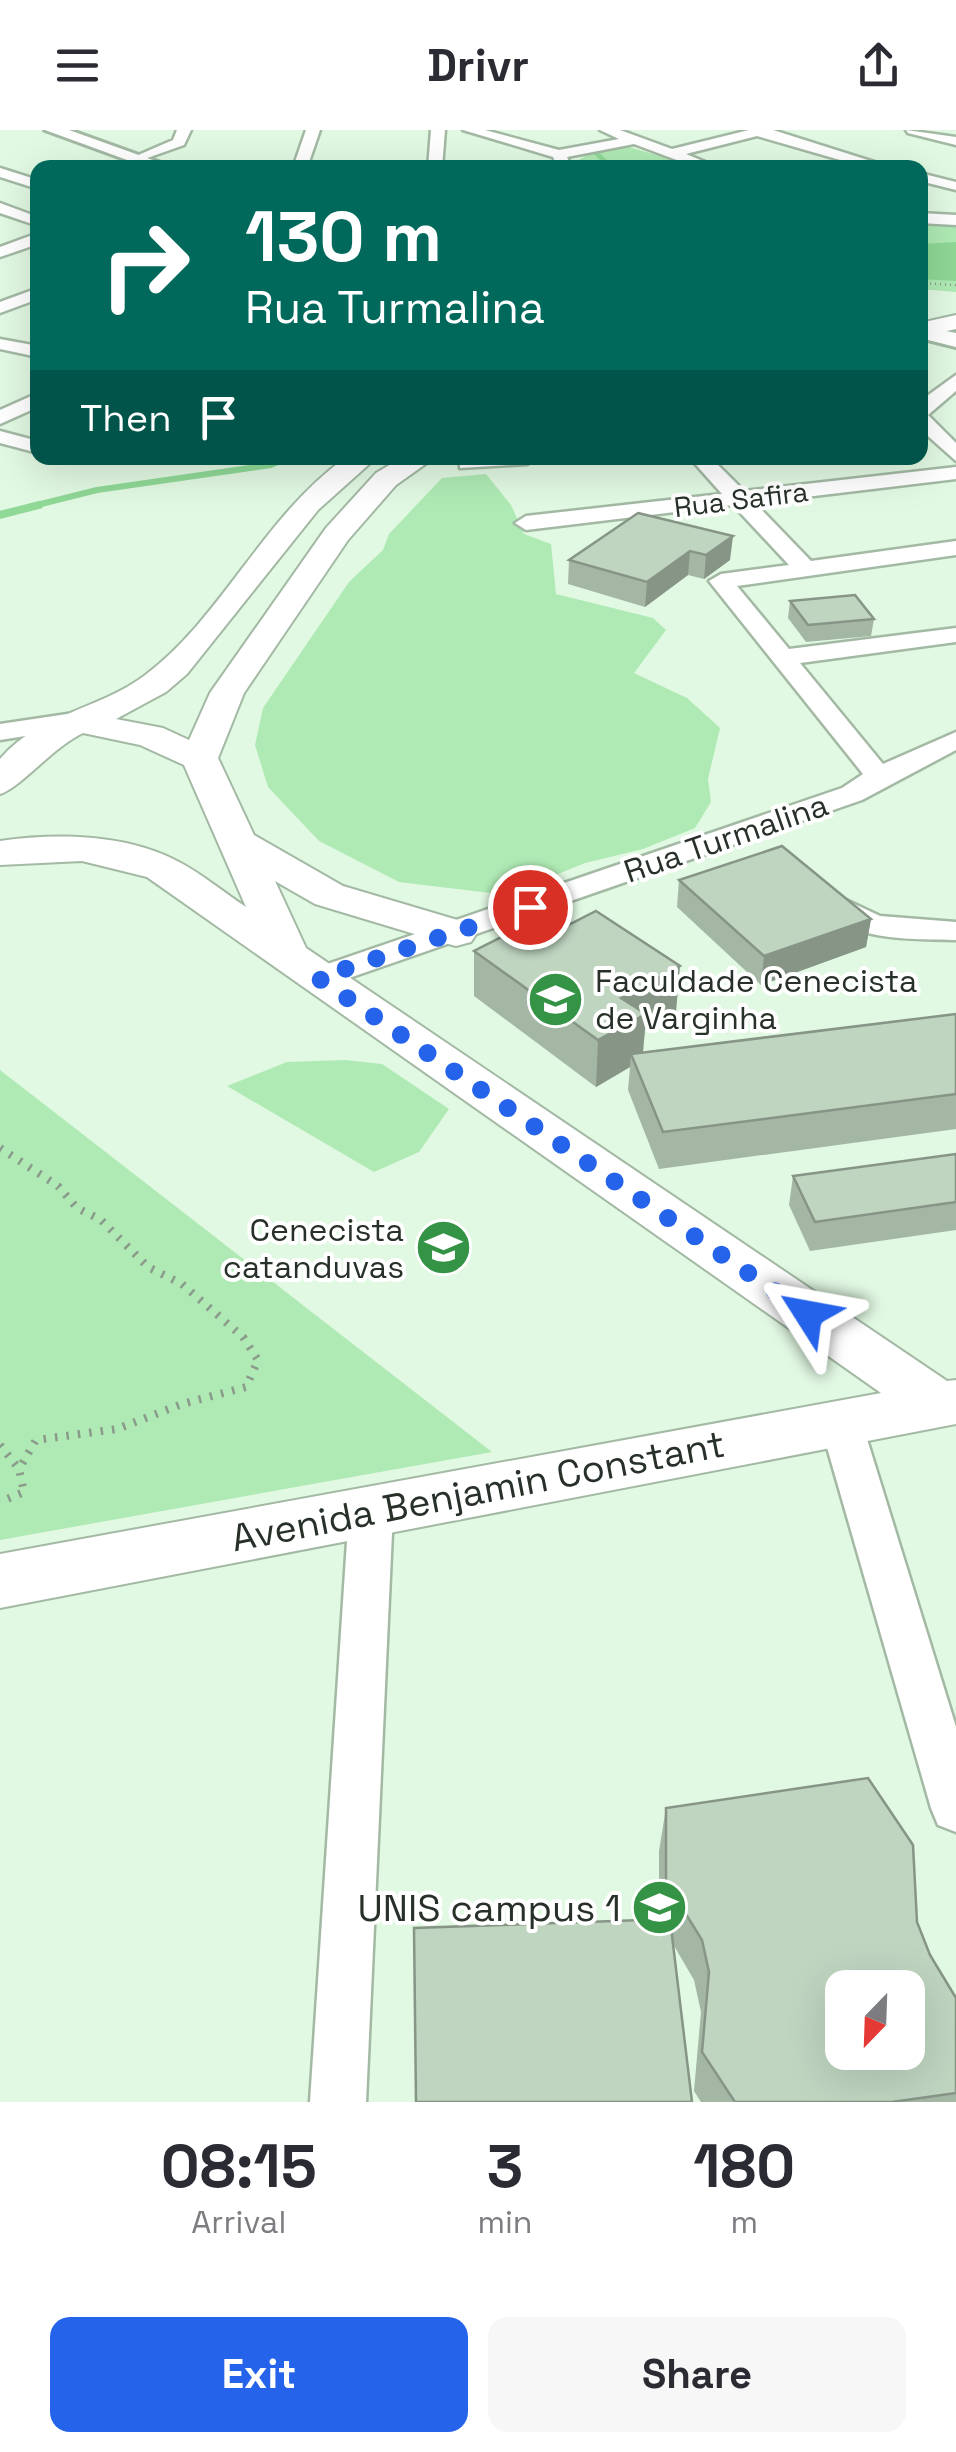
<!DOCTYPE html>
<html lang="en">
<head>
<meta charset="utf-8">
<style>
	:root { --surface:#fff; --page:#f7f7f7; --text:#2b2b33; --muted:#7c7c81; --accent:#2563eb }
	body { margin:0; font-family:"Space Grotesk",sans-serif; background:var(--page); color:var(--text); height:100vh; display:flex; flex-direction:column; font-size:38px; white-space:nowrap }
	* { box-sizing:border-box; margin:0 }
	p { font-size:32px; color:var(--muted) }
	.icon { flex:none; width:55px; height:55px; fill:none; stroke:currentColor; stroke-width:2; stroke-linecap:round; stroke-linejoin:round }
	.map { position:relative; height:1972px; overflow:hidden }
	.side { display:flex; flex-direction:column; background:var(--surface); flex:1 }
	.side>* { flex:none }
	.hud { position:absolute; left:30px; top:30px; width:898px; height:305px; border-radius:20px; box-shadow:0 10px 40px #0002; background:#00695c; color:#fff; overflow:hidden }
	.needle { width:65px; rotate:203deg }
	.controls { position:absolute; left:825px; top:1840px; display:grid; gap:20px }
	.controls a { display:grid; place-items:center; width:100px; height:100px; border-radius:20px; background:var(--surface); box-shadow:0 10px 40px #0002; font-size:50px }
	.pin { position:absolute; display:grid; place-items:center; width:85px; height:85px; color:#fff; margin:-42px; border:5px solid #fff; border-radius:50%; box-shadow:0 2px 10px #0007 }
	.me { position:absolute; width:110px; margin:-55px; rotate:304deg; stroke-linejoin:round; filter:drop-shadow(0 0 8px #0008) }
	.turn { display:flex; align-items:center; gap:35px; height:210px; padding:0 50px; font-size:45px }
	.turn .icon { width:130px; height:130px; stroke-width:2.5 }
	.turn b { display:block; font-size:70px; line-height:85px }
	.then { display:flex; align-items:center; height:95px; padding:0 50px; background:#0003; gap:20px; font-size:38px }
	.eta { display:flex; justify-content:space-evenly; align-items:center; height:170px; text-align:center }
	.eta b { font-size:60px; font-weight:700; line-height:70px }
	.action { display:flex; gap:20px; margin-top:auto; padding:20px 50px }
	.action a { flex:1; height:115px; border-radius:20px; background:var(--accent); color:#fff; font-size:40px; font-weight:700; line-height:115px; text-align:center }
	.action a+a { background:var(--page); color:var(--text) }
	header { display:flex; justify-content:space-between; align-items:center; height:130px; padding:0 50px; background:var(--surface); font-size:45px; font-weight:700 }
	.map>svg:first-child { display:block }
	.green { fill:#afeab4 }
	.water { fill:#8fd896 }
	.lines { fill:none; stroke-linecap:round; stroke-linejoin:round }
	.stream-far2 { stroke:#8fd896; stroke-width:5 }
	.stream-far1 { stroke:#8fd896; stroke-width:6 }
	.stream { stroke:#8fd896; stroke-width:8 }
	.minor-casing { stroke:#a3b9a4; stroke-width:5 }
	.tertiary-casing { stroke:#a3b9a4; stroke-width:6 }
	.secondary-casing { stroke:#a3b9a4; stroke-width:4 }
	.path-far1 { stroke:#8a9a8b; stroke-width:2.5; stroke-dasharray:1 4; stroke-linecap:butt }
	.path { stroke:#8a9a8b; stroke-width:8; stroke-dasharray:2.5 9; stroke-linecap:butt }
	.minor { fill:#fff; fill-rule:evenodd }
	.tertiary { fill:#fff; fill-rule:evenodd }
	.secondary { fill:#fff; fill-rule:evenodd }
	.wall { fill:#a4b7a5 }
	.shaded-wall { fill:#869586 }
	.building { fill:#bfd5c0; stroke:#869586; stroke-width:2.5; fill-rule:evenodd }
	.route { stroke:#2563eb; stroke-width:18; stroke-dasharray:0 32.4 }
	.labels { text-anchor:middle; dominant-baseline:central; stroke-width:8; stroke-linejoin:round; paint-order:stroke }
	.far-street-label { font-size:28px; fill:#283129; stroke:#fff }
	.street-label { font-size:32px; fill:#283129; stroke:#fff }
	.poi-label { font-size:32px; fill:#283129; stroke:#fff; text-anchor:start }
	.near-street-label { font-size:38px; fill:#283129; stroke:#fff }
	.near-poi-label { font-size:38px; fill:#283129; stroke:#fff; text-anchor:end }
</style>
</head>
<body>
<header><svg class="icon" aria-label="menu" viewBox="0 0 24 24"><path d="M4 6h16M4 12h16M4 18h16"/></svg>Drivr<svg class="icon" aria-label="share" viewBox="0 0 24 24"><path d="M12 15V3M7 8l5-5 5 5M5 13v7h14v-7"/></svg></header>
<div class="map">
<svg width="956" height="1972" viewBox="0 0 956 1972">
	<rect width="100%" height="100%" fill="#e1f8e2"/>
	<path class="green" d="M629 17 697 37H580L577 31 595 20Z
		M920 92 956 95V162L920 159Z
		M486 344 511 375 524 404 551 414 556 464 653 488 666 500 634 543 687 568 720 598 708 649 711 672 695 698 643 719 585 733 507 765 399 752 319 711 268 657 255 615 263 578 349 452 383 420 389 404 442 348Z
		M345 930 382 934 449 979 419 1022 374 1042 227 956 287 932Z
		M0 940 492 1322 0 1410Z"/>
	<path class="water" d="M956 112V151L920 149V114Z"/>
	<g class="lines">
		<path class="stream-far2" d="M593 20 612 38"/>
		<path class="stream-far1" d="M29 377 97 360 271 335 287 328"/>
		<path class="stream" d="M0 385 39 375"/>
		<defs>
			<path id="minor" d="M177 0H191L184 15 136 32V26L173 10Z
				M306 0H320L308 35 283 38 295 32Z
				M431 0H445L442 38H428Z
				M463 0H485L559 20 619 9 600 0H620L672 19 749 0H773L893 38H868L757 6 686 24 720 38H698L634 14 567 27 572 38H558L553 27Z
				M906 0 956 7V15L908 3Z
				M0 38 38 50V59L0 47Z
				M920 43 956 52V60L920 51Z
				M0 73 38 87V96L0 83Z
				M920 83 956 85V95L920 93Z
				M38 103V114L0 127V117Z
				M38 158V169L0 183V172Z
				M0 209 38 216V227L0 219Z
				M956 245V261L928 285 956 313V331L920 299V271Z
				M38 263V277L0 294V280Z
				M0 301 38 311V323L0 313Z
				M470 328H537L527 334 460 338V330Z
				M690 328H711L744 361 956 337V349L755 373 811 431 956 411V425L737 456 789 519 956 498V512L800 533 883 634 956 602V620L862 670 329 855H307L302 848 307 841 842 658 863 644 709 451 721 444 789 435 733 375 526 400 515 393 526 386 722 364Z
				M74 583 83 585 87 591 83 597 0 610V594Z
				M829 762 880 786 956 792V810C912 809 843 812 814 771Z
				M841 1276 856 1281 862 1293 956 1597V1702L938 1695 931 1678 820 1293 826 1281Z
				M371 1363 386 1368 393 1381 366 1972H310L349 1381 356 1368Z"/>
			<path id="tertiary" d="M45 0H69L175 38H149Z
				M920 196 956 203V217L920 208Z"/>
			<path id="secondary" d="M956 185V199L920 207V193Z
				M345 328H376L318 380 187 544 166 562 116 589 163 598 189 610 210 563 326 398 376 343 401 328H434L396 355 348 410 244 563 218 628 254 705 343 756 471 794 477 803 471 812 456 816 441 812 315 774 275 751 306 818 947 1251 956 1250V1294L0 1478V1424L881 1263 147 747 82 731 0 735V711C56 703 124 704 175 730 200 742 223 762 246 777L184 635 140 615 83 603C53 617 19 659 0 664V629C38 584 98 580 144 546 223 487 262 388 345 328Z"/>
		</defs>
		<use href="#minor" class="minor-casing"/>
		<use href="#tertiary" class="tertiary-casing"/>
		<use href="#secondary" class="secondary-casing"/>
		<path class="path-far1" d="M920 153 956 155"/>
		<path class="path" d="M0 1018 58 1056 77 1078 101 1090 148 1137 182 1154 243 1207 258 1230 246 1257 182 1274 117 1299 36 1310 19 1339
			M0 1315 19 1339 24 1362 0 1372"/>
		<use href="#minor" class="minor"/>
		<use href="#tertiary" class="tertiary"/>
		<use href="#secondary" class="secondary"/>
	</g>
	<path class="wall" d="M638 383 730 430 704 449 688 445 645 477 568 454 569 430Z
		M790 471 874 489 871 506 806 512 788 488Z
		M679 750 871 789 866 817 761 855 677 777Z
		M537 811 676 882 645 899 643 923 956 884V999L659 1039 628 960 630 937 596 957 474 866V821Z
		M956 1024V1100L810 1121 789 1075 793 1046Z
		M666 1678 917 1792 930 1825 956 1868V1972H701L694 1961 701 1882 694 1850 659 1790V1721Z"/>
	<path class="shaded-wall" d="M733 406 730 430 704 449 706 425Z
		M690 421 688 445 645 477 647 452Z
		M871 789 866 817 761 855 764 826Z
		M680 836 676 882 645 899 642 931 631 924 630 937 596 957 598 910 621 868Z"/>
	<path class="building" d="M638 383 733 406 706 425 690 421 647 452 569 430Z
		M855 465 874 489 808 495 790 471Z
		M782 716 871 789 764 826 679 750Z
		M596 781 680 836 621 868 646 884 598 910 474 821 519 798 537 811Z
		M956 884V964L663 1002 631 924Z
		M956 1024V1072L815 1092 793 1046Z
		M868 1648 913 1715 917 1792 930 1825 956 1868V1963L892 1972H735L702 1922 709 1842 702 1810 666 1752V1678ZM842 1858H908V1922H842Z
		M670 1789 692 1972H416L414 1798Z"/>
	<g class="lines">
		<path class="route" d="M530 777 318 848 808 1184"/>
	</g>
	<defs>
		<symbol id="university-disc" viewBox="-11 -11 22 22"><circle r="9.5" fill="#359346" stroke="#fff"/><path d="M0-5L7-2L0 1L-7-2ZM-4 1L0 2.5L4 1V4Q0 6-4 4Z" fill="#fff"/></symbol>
	</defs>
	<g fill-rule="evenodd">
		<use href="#university-disc" x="524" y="838" width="63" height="63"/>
		<use href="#university-disc" x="412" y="1086" width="63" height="63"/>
		<use href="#university-disc" x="628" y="1746" width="63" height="63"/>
	</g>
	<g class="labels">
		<g class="far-street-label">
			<text transform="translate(741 369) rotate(-7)">Rua Safira</text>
		</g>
		<g class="street-label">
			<text transform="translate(726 708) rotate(-19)">Rua Turmalina</text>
		</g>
		<g class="poi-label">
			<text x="595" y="851">Faculdade Cenecista<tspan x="595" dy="37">de Varginha</tspan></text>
			<text x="404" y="1100" text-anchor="end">Cenecista<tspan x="404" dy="37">catanduvas</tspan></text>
		</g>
		<g class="near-street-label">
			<text transform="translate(478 1361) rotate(-11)">Avenida Benjamin Constant</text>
		</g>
		<g class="near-poi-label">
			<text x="621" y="1778">UNIS campus 1</text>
		</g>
	</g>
</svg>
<div class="controls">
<a><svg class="needle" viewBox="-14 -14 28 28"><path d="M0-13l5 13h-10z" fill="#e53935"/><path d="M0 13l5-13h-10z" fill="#7c7c81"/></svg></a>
</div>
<div class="pin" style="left:530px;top:777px;background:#d93025"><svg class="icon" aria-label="arrive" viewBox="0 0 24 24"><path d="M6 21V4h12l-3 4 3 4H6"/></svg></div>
<svg class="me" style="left:808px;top:1184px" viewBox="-20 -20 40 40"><path d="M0-17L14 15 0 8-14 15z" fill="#2563eb" stroke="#fff" stroke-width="4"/></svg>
<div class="hud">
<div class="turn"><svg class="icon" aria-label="right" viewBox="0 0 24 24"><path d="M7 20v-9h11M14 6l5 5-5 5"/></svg><div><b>130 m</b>Rua Turmalina</div></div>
<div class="then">Then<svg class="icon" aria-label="arrive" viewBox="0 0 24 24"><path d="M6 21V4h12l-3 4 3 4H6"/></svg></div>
</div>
</div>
<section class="side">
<div class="eta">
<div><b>08:15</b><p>Arrival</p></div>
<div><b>3</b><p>min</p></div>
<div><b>180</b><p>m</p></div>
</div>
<div class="action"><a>Exit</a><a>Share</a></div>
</section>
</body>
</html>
